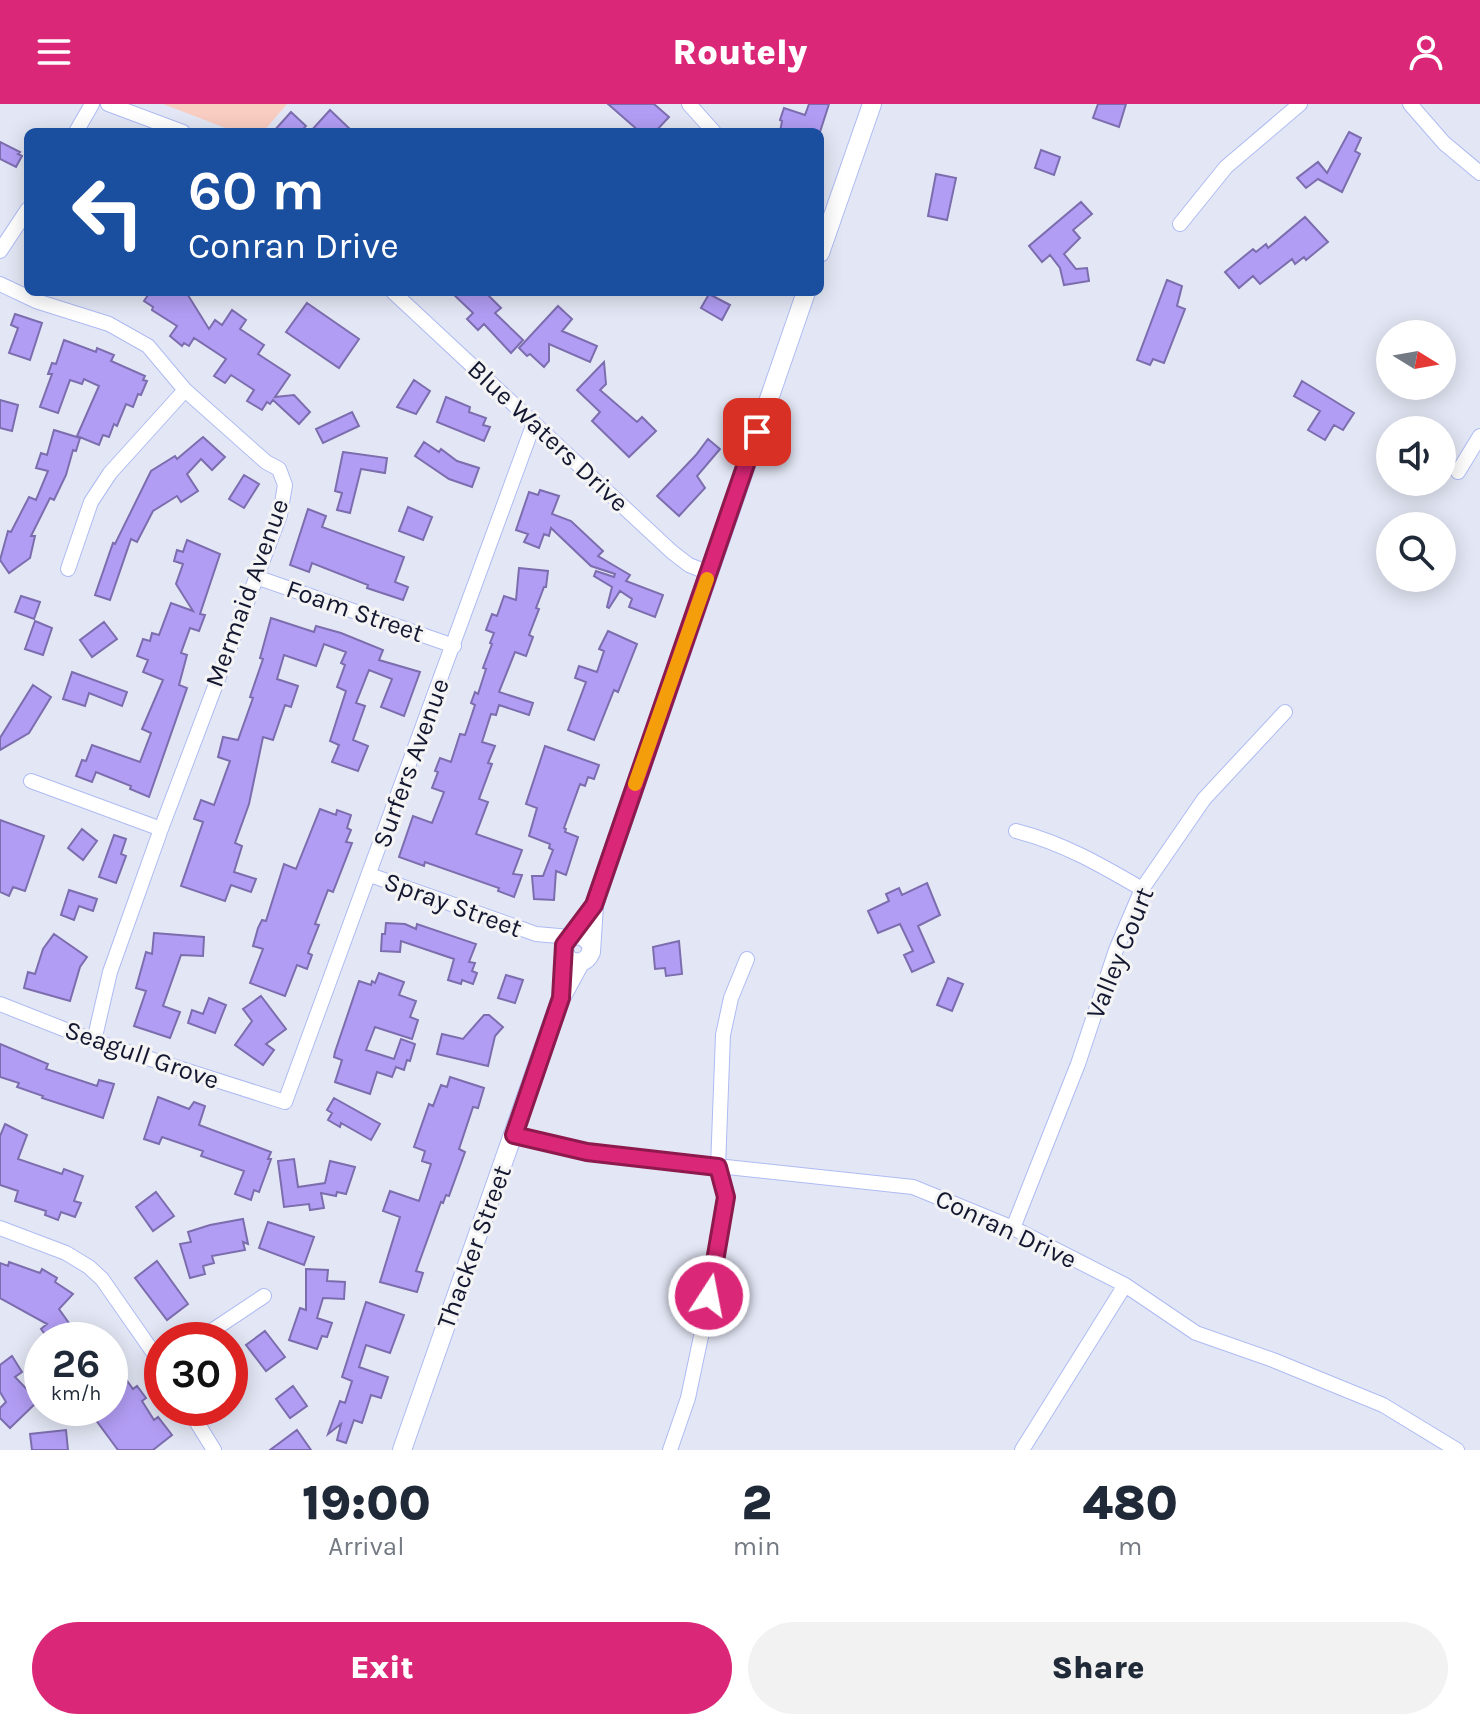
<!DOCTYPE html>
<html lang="en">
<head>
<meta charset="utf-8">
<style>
	:root { --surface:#fff; --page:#f2f2f3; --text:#1f2937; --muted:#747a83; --accent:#db2777 }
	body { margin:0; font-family:Karla,sans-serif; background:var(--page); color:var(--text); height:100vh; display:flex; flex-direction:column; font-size:30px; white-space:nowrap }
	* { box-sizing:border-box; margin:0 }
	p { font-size:26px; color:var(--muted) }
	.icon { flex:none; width:44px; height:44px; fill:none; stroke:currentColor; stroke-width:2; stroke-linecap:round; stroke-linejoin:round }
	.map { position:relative; height:1346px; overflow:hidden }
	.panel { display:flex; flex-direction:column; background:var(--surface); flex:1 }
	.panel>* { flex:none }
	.guide { position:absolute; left:24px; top:24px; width:800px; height:168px; border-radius:12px; box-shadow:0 4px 20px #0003; background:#1a4fa0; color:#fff; overflow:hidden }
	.needle { width:52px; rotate:101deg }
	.controls { position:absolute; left:1376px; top:216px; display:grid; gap:16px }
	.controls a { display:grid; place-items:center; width:80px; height:80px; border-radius:50%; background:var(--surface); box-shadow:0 4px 20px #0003; font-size:40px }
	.speed { position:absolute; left:24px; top:1218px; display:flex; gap:16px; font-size:40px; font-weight:700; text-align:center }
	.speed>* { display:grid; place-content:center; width:104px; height:104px; border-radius:50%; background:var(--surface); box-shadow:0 4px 20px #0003; line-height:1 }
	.speed small { font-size:20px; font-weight:400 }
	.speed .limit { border:12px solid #d22; background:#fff; color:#111 }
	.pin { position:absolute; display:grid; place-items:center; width:68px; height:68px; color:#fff; margin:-34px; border-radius:16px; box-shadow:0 4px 12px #0006 }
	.me { position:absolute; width:88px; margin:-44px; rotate:11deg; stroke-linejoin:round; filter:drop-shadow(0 0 6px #0008) }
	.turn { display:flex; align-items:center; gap:28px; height:168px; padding:0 32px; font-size:36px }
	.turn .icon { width:104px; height:104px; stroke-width:2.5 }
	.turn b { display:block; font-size:56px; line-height:68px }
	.eta { display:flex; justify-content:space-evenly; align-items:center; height:136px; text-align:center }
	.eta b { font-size:48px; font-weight:800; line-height:56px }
	.button { display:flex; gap:16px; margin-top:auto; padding:16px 32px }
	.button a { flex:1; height:92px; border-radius:48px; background:var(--accent); color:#fff; font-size:32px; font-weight:800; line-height:92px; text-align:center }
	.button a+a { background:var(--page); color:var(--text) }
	header { display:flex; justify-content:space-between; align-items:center; height:104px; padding:0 32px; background:var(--accent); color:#fff; font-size:36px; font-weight:800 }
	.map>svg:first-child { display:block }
	.green { fill:#facdc2 }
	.building { fill:#b29df4; stroke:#7c6dae; stroke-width:2 }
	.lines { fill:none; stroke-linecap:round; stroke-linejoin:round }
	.minor-casing { stroke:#aebbf3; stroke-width:16 }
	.tertiary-casing { stroke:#aebbf3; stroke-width:20 }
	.minor { stroke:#fff; stroke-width:14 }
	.tertiary { stroke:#fff; stroke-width:18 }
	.route-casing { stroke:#8e194d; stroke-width:20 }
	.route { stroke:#db2777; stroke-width:14 }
	.slow { stroke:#f59e0b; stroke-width:14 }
	.labels { text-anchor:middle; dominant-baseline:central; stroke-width:6; stroke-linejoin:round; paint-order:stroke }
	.street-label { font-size:26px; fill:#131730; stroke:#f4f4f4 }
</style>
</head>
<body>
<header><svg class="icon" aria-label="menu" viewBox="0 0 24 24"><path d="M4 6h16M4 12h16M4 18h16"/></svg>Routely<svg class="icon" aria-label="person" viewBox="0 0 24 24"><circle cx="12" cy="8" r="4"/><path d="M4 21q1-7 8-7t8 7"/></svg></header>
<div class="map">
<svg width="1480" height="1346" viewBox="0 0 1480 1346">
	<rect width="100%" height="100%" fill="#e3e7f5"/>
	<path class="green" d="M163 0H287L263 28H236Z"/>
	<path class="building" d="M608 0H654L669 13 655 28H640Z
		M809 0H829L820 28H780L782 17 780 16 784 4 805 11Z
		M1098 0H1126L1119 23 1093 14Z
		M330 6 353 28H310Z
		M291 8 306 22 300 28H273Z
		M1349 28 1361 34 1355 47 1360 50 1342 88 1318 75 1306 84 1297 74 1318 58 1327 69Z
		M0 38 20 48 18 50 22 52 16 63 0 55Z
		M1041 46 1060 53 1054 71 1035 64Z
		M936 70 956 74 947 116 928 112Z
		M1081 98 1092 110 1073 126 1080 134 1064 150 1076 165 1087 164 1089 177 1064 181 1060 164 1050 151 1042 158 1029 142Z
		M1305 113 1328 138 1306 156 1304 153 1295 160 1292 155 1260 180 1253 172 1239 184 1225 168 1253 145 1256 148 1266 140 1268 144Z
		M1167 176 1182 182 1177 202 1185 205 1164 259 1153 255 1150 261 1137 256Z
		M150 188H186L209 225 215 216 222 221 232 206 246 216 240 225 264 241 258 250 290 271 275 293 294 291 310 308 299 320 273 296 270 300 267 298 262 306 247 297 254 286 231 271 225 279 214 272 226 255 194 234 189 242 184 239 182 242 170 232 177 222 152 206 153 203 144 197Z
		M451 188H485L501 204 495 209 523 236 511 249 484 220 478 226 467 215 473 209Z
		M709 190 730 201 722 216 701 204Z
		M307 199 359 235 339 264 286 228Z
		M558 202 572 215 562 227 597 242 590 258 549 240V257L544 263 530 250 527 252 519 244Z
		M15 210 42 219 30 256 9 249 18 224 11 221Z
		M64 236 96 248 97 244 114 251 111 257 145 272 143 276 147 277 141 291 138 290 133 303 126 300 117 322 114 320 109 333 103 331 99 341 77 332 99 282 84 275 82 280 70 276 58 309 40 303 52 270H48L52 259 56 260Z
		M604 258 606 280 600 286 637 318 642 313 656 327 629 353 592 317 600 308 577 286Z
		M414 276 430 287 416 310 397 303Z
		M1302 277 1354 309 1343 326 1334 321 1325 336 1308 326 1320 307 1294 292Z
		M446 293 470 303 469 308 486 314 483 321 490 323 484 337 437 318Z
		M0 296 18 301 12 327 0 324Z
		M352 308 359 322 323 339 316 325Z
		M54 326 80 334 76 347 73 346 66 371 54 396 50 394 31 432H35L30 454 9 469 0 456 8 427 11 428 29 393 36 396 48 367 36 364 41 349 47 351Z
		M203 333 225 353 212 366 201 355 187 370 198 387 181 398 177 392 153 407 137 438 131 435 110 496 95 491 113 439 115 440 151 367 175 352 177 355Z
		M708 335 720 345 697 372 705 384 679 412 657 392 696 351Z
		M424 338 439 348 441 345 457 357 479 364 472 383 449 375 415 352Z
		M343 348 387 354 385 369 361 365 350 409 337 406 342 389 335 387Z
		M244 371 259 380 244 404 229 395Z
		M540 386 559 392 552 410 571 417 603 447 598 452 630 471 626 477 663 491 655 513 629 503 632 495 620 487 609 504 607 503 612 483 594 472 596 467 614 473 615 470 591 462 551 424 549 432 544 430 539 444 524 438 528 430 516 426 529 388 538 391Z
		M408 403 432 413 423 436 399 427Z
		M308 405 326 412 322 423 404 453 395 478 408 483 403 496 367 484 368 481 312 459 309 468 290 461Z
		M187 436 220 450 200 510 205 511 199 527 190 524 181 549 187 551 179 581 187 584 149 693 130 685 131 682 96 668 92 678 76 672 82 656 86 657 92 641 140 658 151 629 142 625 163 576 143 568 148 556 137 552 143 535 150 537 152 529 159 531 171 499 193 507 176 480 183 460 174 457 177 446 183 448Z
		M519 464 548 467 546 483H544L536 504 539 505 529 531 533 533 526 552 515 548 499 588 533 599 529 611 499 601 496 611 491 610 482 638 495 642 488 659 492 660 479 695 488 698 476 730 522 746 513 770 522 771 514 793 498 787 499 784 425 758 424 762 399 753 413 712 432 719 444 688 432 684 438 668 435 667 440 654 451 658 460 630 465 631 475 601 471 599 475 588 478 590 486 565 483 564 492 540 490 539 494 529 486 526 492 510 497 512 504 492 516 496Z
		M21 492 40 498 34 515 15 508Z
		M271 514 314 528 316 522 341 529 383 546 379 556 420 568 404 612 381 603 392 575 369 566 356 599 365 602 353 636 368 642 358 667 332 658 339 641 330 637 346 587 337 583 345 561 341 559 346 548 324 540 316 562 284 551 277 575 298 582 291 603 285 601 273 636 263 633 249 700 235 739 242 742 234 768 256 775 251 788 231 781 225 797 181 782 203 718 194 715 201 696 214 701 230 657 218 653 223 633 238 636 253 594 250 593 263 555 260 554Z
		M35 517 52 524 43 551 25 545Z
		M104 518 117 535 92 553 80 536Z
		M608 527 637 540 618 588 614 586 594 636 568 626 586 578 575 574 579 562 597 568 604 547 599 545Z
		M72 568 127 588 122 602 89 589 85 602 63 595Z
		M33 581 51 593 29 629 0 646V634Z
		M545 642 599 661 594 675 588 673 585 682 580 680 564 724 566 725 565 728 578 733 566 771 556 767 554 796 534 795 532 772H543L553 746 549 744 550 740 529 732 537 704 526 700Z
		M320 705 336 711 337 706 351 711 347 724 351 726 346 738 352 739 333 788 328 786 315 820 319 821 308 849 312 851 307 865 297 861 285 892 250 879 263 845 253 842 258 824 262 816 266 817 284 760 296 765Z
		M0 716 44 732 25 787 13 783 9 792 0 788Z
		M82 725 97 737 83 756 68 744Z
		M114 731 126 735 121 750 126 752 116 779 99 773Z
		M927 779 940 811 918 822 934 858 912 868 904 851 913 847 900 820 878 829 868 807 889 797 886 790 899 784 902 791Z
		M69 786 97 795 93 807 79 802 74 816 61 811Z
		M386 819 405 820 416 825 417 820 476 840 469 858 475 859 472 867 477 869 473 880 462 876 461 880 448 876 454 855 401 837 400 848 381 847 382 830H385Z
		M154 829 204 833 203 852 181 851 163 902 180 908 170 934 134 922 146 887 136 884 146 848 152 850Z
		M54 830 87 853 80 863 70 897 24 884 28 868 35 870 43 845Z
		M679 837 682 870 666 872 665 864 655 865 653 843Z
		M379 869 404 878 399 891 416 897 410 913 418 916 412 935 375 923 366 946 394 955 401 935 415 940 410 957 407 956 404 966 396 963 392 973 377 968 370 990 335 978 342 956 334 953 335 948 359 877 371 881 372 877 375 879Z
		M506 871 523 876 515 899 498 894Z
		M948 874 963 880 952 907 937 901Z
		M261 892 286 925 266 940 274 946 263 961 235 941 252 917 243 905Z
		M209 894 226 901 215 929 188 919 192 906 203 910Z
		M484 911H489L503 923 495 932 488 962 437 950 442 930 463 935Z
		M0 940 48 960 46 965 97 982 99 976 114 980 103 1014 42 994 43 992 17 983 19 979 0 973Z
		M450 973 484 984 478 1004 473 1003 459 1045 465 1048 449 1092 446 1091 443 1099 441 1098 416 1167 423 1169 417 1188 380 1178 400 1113 383 1107 390 1087 419 1097 431 1060 422 1057 425 1047 414 1043 429 1000 433 1002 441 981 447 983Z
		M158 993 189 1005 194 998 205 1002 199 1021 271 1048 268 1055H271L259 1088 254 1086 251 1096 235 1090 244 1067 201 1052 203 1047 162 1033 159 1040 144 1035Z
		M334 994 380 1020 371 1036 341 1019 340 1023 328 1016 332 1009 327 1006Z
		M5 1020 27 1031 18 1055 62 1070 64 1065 83 1072 74 1097 81 1099 75 1113 61 1108 58 1116 45 1111 46 1107 15 1097 18 1087 0 1081V1032Z
		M294 1055 298 1083 325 1079 330 1057 355 1063 346 1090 337 1088 336 1092 321 1089 324 1104 310 1106 309 1100 284 1103 278 1057Z
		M156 1088 174 1112 153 1127 136 1103Z
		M243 1115 248 1140 243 1138 245 1146 212 1152 214 1159 203 1162 205 1170 190 1174 180 1140 191 1138 188 1128 210 1121Z
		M268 1118 314 1133 304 1161 259 1144Z
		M157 1157 188 1200 167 1216 135 1174Z
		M9 1158 40 1169 42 1165 57 1174 55 1178 73 1190 59 1205 81 1236H49L41 1225 47 1220 0 1194V1159L8 1162Z
		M306 1165 328 1166 327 1177 345 1178 344 1195 323 1194 317 1214 332 1219 327 1233 322 1232 317 1245 289 1236 300 1204 306 1206Z
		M366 1198 404 1211 390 1249 366 1241 359 1263 388 1273 381 1294 371 1291 362 1319 354 1316 346 1339 337 1336 341 1320 328 1330 340 1297 345 1299 352 1277 342 1273Z
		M265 1227 285 1253 266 1267 246 1241Z
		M12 1252 22 1268 15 1273 38 1297 10 1324 0 1314V1304L6 1298 0 1288V1261Z
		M120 1267 133 1285 137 1282 146 1294 142 1297 154 1316 158 1313 172 1331 153 1346H118L87 1304H110V1275Z
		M293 1282 307 1302 290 1314 276 1295Z
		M66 1326 68 1346H32L30 1330Z
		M297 1326 311 1346H270Z"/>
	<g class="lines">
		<defs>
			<path id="minor" d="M108 0 183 28
				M689 0 714 28
				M1410 0 1444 39 1480 69
				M76 28 92 0
				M1180 120 1226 63 1300 0
				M0 147 28 105
				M0 180 36 197 109 220 148 242 185 286 266 358 279 365 285 381 280 411 161 725 110 868 94 937
				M393 188 672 448 689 461 709 469
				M1458 368 1480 332
				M68 465 91 398 110 369 185 286
				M256 473 454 542
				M31 677 161 725
				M1016 727C1063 739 1101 761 1142 785
				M370 771 536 830 570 833
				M0 900 94 937 285 998 534 319
				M514 1031 587 1048 913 1083 1013 1124 1125 1181 1196 1229 1273 1256 1383 1301 1457 1346
				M0 1124 66 1149 89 1163 102 1175 162 1261
				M1013 1124 1078 960 1116 846 1142 785 1204 695 1285 608
				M198 1236 264 1192
				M188 1304 214 1346
				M670 1346 688 1294 715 1166 726 1093 718 1063 723 931 731 894 747 855
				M1022 1346 1125 1181"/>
			<path id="tertiary" d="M820 149 872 0
				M590 838 581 831 570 833 564 841 565 852C574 862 586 860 591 848L594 801 806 188
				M402 1346 561 894 580 859"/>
		</defs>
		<use href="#minor" class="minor-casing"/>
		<use href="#tertiary" class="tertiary-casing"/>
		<use href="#minor" class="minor"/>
		<use href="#tertiary" class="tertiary"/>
	</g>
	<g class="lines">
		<defs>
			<path id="route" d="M709 1192 726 1093 718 1063 587 1048 514 1031 561 894 564 841 594 801 757 328"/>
		</defs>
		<use href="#route" class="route-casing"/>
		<use href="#route" class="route"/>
		<path class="slow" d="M635 680 707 475"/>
	</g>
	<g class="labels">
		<g class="street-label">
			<text transform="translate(548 332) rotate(43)">Blue Waters Drive</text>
			<text transform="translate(247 489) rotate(-70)">Mermaid Avenue</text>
			<text transform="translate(355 507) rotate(19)">Foam Street</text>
			<text transform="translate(411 659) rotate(-70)">Surfers Avenue</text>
			<text transform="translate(453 801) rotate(20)">Spray Street</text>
			<text transform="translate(1120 849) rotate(-68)">Valley Court</text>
			<text transform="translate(142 951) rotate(19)">Seagull Grove</text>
			<text transform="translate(1006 1125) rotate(25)">Conran Drive</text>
			<text transform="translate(474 1143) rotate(-70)">Thacker Street</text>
		</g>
	</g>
</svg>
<div class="controls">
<a><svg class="needle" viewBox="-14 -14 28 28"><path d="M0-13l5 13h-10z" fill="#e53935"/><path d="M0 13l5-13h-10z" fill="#747a83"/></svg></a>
<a><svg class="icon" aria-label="sound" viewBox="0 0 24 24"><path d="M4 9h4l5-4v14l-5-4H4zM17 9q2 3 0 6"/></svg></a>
<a><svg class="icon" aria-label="search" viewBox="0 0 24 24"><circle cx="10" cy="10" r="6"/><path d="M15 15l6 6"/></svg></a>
</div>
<div class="speed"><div>26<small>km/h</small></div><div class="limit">30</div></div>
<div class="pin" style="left:757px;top:328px;background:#d93025"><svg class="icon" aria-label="arrive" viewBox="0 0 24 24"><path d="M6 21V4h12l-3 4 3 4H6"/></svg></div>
<svg class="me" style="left:709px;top:1192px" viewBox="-20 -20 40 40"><circle r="17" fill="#db2777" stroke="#fff" stroke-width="3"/><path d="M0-11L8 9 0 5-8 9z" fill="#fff"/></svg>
<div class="guide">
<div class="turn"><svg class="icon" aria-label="left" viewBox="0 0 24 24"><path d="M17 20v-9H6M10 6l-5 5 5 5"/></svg><div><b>60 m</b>Conran Drive</div></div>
</div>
</div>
<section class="panel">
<div class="eta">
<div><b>19:00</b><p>Arrival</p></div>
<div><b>2</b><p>min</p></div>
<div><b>480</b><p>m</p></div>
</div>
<div class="button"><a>Exit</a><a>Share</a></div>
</section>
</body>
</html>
